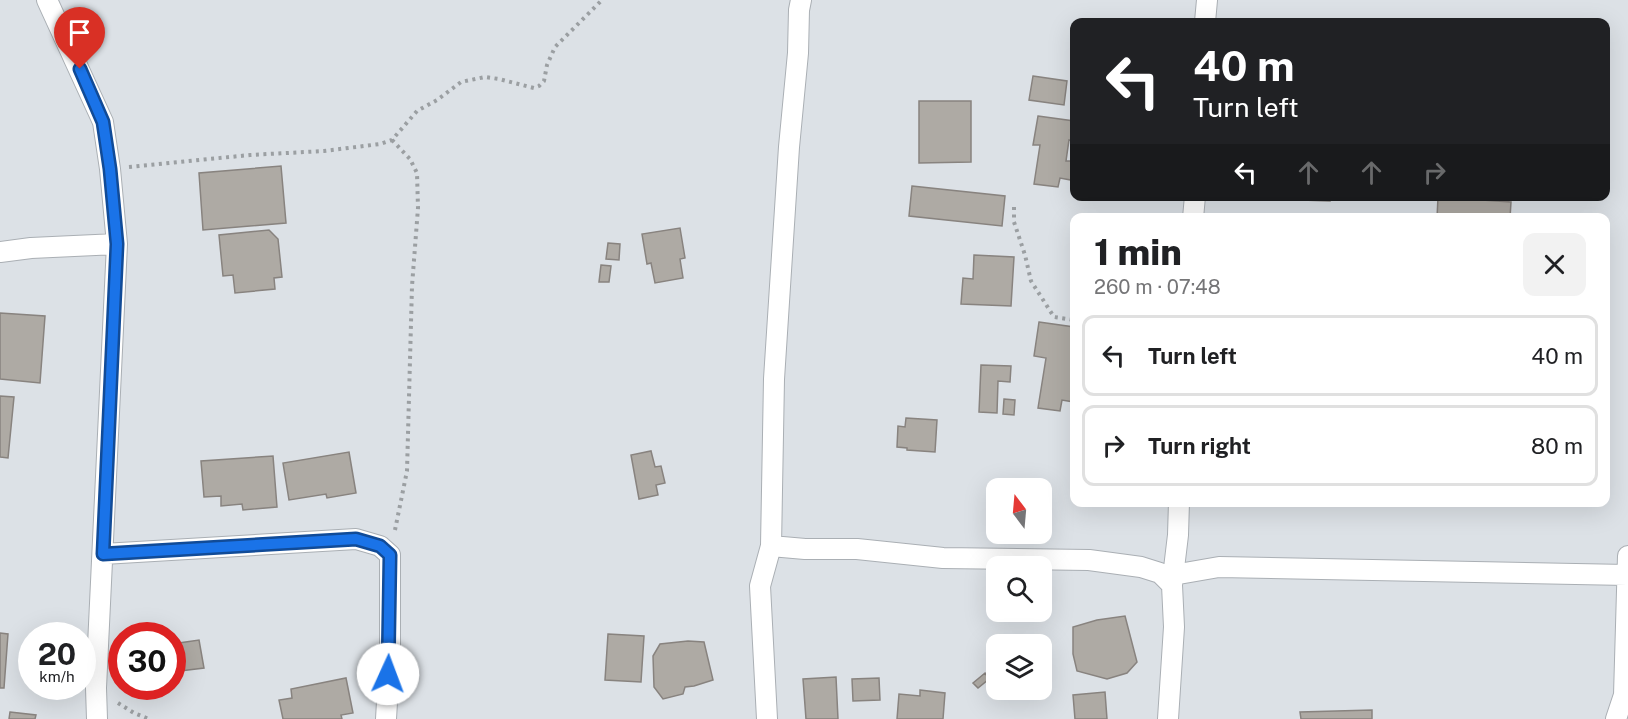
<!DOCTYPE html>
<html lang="en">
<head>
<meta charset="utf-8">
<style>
	:root { --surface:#fff; --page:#f2f2f2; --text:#202124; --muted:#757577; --line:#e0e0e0 }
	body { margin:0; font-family:"Public Sans",sans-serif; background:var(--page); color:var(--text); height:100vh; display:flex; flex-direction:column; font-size:22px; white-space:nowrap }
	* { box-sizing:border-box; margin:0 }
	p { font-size:20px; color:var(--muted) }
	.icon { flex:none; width:33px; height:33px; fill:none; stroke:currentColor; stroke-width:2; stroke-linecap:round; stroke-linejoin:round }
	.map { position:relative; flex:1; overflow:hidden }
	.side { position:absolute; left:1070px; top:213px; width:540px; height:294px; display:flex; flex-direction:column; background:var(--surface); border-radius:12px; box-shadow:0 6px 24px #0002 }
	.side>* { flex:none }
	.banner { position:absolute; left:1070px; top:18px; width:540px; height:183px; border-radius:12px; box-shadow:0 6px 24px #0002; background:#202124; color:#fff; overflow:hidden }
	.needle { width:39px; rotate:344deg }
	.buttons { position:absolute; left:986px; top:478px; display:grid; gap:12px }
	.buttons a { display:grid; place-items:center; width:66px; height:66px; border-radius:12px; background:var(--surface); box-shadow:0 6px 24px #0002; font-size:30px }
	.speed { position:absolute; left:18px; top:622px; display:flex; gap:12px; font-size:30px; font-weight:700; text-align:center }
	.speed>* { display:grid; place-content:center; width:78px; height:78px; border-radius:50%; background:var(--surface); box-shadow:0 6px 24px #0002; line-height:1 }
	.speed small { font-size:15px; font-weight:400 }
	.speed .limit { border:9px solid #d22; background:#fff; color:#111 }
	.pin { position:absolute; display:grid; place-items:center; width:51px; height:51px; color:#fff; margin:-62px -26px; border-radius:50% 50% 50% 0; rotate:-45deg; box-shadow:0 0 6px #0007 }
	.pin .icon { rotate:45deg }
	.me { position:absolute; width:66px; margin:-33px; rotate:2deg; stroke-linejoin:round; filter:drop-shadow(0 0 4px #0008) }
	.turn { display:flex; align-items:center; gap:21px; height:126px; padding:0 24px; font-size:27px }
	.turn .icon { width:78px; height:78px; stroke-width:2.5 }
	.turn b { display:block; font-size:42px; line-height:51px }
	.lanes { display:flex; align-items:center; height:57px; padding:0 24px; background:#0003; justify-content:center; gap:30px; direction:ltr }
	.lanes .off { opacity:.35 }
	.round { display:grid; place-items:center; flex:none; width:63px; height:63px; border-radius:12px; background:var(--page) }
	.headline { display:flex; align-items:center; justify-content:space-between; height:102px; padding:0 24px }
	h1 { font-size:36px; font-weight:800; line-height:45px }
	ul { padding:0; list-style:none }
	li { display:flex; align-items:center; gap:18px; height:81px; margin:0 12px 9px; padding:0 12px; border:3px solid var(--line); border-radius:12px }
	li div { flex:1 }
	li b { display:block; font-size:22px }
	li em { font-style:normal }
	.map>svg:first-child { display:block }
	.building { fill:#aeaaa4; stroke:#88837f; stroke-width:1.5 }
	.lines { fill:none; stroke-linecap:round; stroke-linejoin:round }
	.street-casing { stroke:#aaafb4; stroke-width:22 }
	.path { stroke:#9b9fa2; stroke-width:4; stroke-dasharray:3 4.5; stroke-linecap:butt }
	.street { stroke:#fff; stroke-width:20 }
	.route-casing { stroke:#114b97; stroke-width:15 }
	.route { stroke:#1a73e8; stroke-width:10 }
</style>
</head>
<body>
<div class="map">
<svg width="1628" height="719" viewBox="0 0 1628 719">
	<rect width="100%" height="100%" fill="#dce1e6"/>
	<path class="building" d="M1033 76 1067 81 1064 105 1029 100Z
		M919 101H971V162L919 163Z
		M1038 116 1074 121V141L1069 140 1066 161H1074L1071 180 1060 178 1058 187 1034 184 1040 145H1033Z
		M281 166 286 223 203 230 199 173Z
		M912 186 1005 196 1002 226 909 216Z
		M1243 196H1330V201L1243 198Z
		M1438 197 1511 202 1510 218H1437Z
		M680 228 685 258 680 259 683 278 655 283 651 263 647 264 642 234Z
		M269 230 278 239 282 277 274 278 275 289 235 293 233 275 223 276 219 235Z
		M608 243 620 244 619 260 606 259Z
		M974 255 1014 257 1011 306 961 304 963 278 973 279Z
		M601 265 611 266 609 282H599Z
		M0 313 45 316 40 383 0 379Z
		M1039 322 1074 327V402L1062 400 1060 411 1038 408 1046 358 1034 356Z
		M981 365 1011 366 1010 382 998 381 997 413 979 412Z
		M0 396 14 397 8 458 0 457Z
		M1004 399 1015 400 1014 415 1003 414Z
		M906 418 937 420 935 452 907 450V448L897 447 898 426 905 427Z
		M651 451 655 467 661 466 665 483 656 485 658 495 639 499 631 455Z
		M349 452 356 493 327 498 326 494 289 500 283 463Z
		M273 456 277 507 243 510 242 504 221 506V496L204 497 201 461Z
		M1125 616 1137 662 1127 673 1107 679 1077 671 1073 654V627L1097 620Z
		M0 633 8 634 4 688H0Z
		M608 634 644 636 641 682 605 680Z
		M199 640 204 668 172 672V644Z
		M688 641 704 642 713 680 694 686 685 687 683 694 663 699 654 687 653 656 660 644Z
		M985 673 989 679 978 688 973 683Z
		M836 677 838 719H806L803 679Z
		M346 678 353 713 341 715 342 719H283L279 700 292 698 291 689Z
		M879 678 880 700 853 701 852 679Z
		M920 690 945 693 943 719H897L899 694 920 696Z
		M1105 692 1107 719H1075L1073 695Z
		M1372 710V719H1301L1300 712Z
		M10 712 36 715 35 719H9Z"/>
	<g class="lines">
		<defs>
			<path id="street" d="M47 0 103 122 110 169 117 244 96 688 97 719
				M1205 22 1207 0
				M1193 218 1195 196
				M0 252 31 248 117 244
				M771 546 805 549H857L943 558 1089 560 1141 567 1160 573 1172 585
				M103 554 356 539 380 546 390 555V651L386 719
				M1173 575 1219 567 1627 575
				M767 719 760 586 771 546 774 379 789 147 798 53 799 10 801 0
				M1168 719 1174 627 1172 585 1178 535 1179 502
				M1616 719 1624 695 1628 556"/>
		</defs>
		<use href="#street" class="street-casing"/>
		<path class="path" d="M392 140 410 159 417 173 418 208 412 286 407 471 395 530
			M129 167 250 155 324 151 380 144 392 140 417 111 437 100 461 82 485 77 499 79 534 88 539 86 544 81 547 65 555 47 602 0
			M1014 207V222L1025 255 1031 281 1054 317 1074 320
			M118 703 134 713 149 719"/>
		<use href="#street" class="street"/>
	</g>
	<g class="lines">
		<defs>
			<path id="route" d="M80 69 103 122 110 169 117 244 103 554 356 539 380 546 390 555 388 674"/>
		</defs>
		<use href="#route" class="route-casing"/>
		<use href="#route" class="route"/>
	</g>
</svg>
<div class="buttons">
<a><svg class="needle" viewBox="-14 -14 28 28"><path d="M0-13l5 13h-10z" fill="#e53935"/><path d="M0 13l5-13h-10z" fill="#757577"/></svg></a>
<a><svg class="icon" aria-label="search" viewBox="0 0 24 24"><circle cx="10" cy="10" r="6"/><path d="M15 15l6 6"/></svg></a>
<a><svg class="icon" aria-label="layers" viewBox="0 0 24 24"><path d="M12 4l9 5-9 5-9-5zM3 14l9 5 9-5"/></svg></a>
</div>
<div class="speed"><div>20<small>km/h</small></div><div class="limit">30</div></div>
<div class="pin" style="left:80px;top:69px;background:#d93025"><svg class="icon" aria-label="arrive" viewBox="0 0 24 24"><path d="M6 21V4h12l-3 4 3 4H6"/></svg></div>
<svg class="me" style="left:388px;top:674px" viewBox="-20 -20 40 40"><circle r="19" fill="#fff"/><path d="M0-13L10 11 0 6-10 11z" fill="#1a73e8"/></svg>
<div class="banner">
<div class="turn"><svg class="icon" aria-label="left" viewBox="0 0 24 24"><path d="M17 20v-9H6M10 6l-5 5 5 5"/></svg><div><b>40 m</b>Turn left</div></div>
<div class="lanes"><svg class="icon" aria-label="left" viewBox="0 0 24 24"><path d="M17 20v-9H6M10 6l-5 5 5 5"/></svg><svg class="icon off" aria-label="ahead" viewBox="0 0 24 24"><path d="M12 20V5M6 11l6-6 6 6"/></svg><svg class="icon off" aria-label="ahead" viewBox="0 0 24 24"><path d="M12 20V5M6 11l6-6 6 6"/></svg><svg class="icon off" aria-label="right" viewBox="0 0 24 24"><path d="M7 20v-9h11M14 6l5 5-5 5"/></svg></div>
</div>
<section class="side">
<div class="headline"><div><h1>1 min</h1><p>260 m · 07:48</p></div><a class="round"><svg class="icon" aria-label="close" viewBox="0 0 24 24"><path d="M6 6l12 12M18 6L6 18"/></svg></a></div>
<ul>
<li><svg class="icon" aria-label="left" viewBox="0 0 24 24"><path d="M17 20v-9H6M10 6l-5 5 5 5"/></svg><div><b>Turn left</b></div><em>40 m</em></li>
<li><svg class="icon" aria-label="right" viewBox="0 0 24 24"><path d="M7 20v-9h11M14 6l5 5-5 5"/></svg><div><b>Turn right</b></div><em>80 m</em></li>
</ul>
</section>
</div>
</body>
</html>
